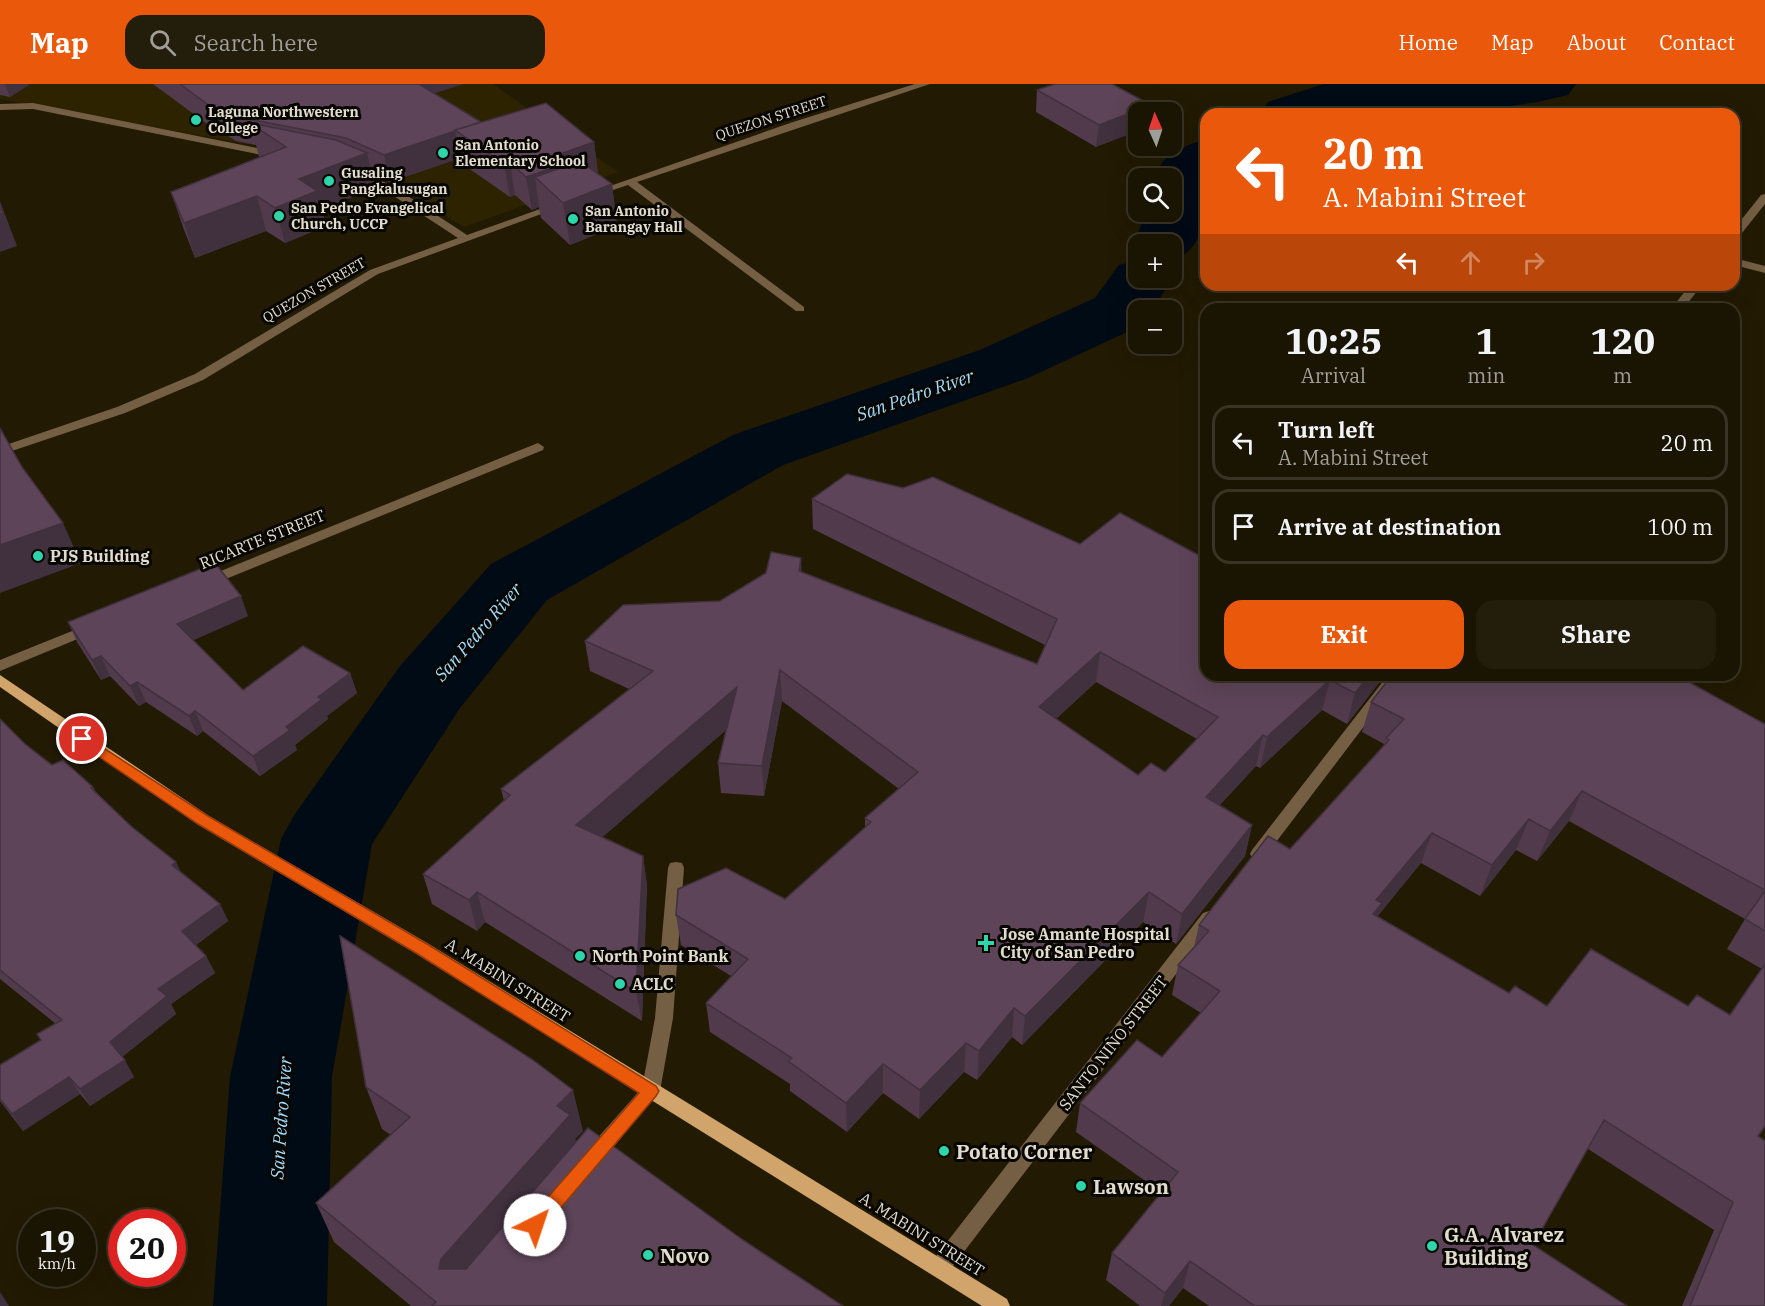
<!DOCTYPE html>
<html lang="en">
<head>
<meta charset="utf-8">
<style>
	:root { --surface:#1a1402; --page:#231d0c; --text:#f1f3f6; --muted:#9f9e99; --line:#383324; --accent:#ea580c }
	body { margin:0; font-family:"IBM Plex Serif",serif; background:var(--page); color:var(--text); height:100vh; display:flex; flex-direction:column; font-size:22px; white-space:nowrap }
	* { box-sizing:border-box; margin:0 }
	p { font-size:20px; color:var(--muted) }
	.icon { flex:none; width:33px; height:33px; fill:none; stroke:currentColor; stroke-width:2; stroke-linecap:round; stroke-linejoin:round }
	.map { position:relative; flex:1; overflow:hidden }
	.drawer { position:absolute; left:1200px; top:219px; width:540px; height:378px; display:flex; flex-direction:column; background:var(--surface); border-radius:18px; box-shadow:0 6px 24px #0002,0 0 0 2px var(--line) }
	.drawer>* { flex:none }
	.top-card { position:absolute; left:1200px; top:24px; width:540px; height:183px; border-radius:18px; box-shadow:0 6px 24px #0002,0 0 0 2px var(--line); background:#ea580c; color:#fff; overflow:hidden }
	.needle { width:39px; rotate:357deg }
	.fabs { position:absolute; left:1128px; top:18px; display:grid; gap:12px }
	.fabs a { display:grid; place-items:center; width:54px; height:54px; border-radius:12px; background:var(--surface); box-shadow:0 6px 24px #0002,0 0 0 2px var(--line); font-size:30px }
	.speed { position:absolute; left:18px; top:1125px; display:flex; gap:12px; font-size:30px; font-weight:700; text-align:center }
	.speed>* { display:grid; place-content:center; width:78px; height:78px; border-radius:50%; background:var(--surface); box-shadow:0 6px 24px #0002,0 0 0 2px var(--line); line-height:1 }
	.speed small { font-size:15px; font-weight:400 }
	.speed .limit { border:9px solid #d22; background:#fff; color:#111 }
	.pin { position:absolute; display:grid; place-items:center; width:51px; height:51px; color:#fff; margin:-26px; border:3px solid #fff; border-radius:50%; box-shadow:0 2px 6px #0007 }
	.me { position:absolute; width:66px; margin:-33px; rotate:41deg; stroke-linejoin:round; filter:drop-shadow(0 0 4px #0008) }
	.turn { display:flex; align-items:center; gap:21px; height:126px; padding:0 24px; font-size:27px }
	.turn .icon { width:78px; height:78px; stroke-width:2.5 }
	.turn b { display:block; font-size:42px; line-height:51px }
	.lanes { display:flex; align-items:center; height:57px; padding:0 24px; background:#0003; justify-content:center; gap:30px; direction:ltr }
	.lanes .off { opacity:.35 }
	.eta { display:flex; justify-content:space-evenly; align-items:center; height:102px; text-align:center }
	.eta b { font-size:36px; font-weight:700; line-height:42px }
	.primary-button { display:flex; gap:12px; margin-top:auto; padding:12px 24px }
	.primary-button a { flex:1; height:69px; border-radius:18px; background:var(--accent); color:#fff; font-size:24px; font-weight:700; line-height:69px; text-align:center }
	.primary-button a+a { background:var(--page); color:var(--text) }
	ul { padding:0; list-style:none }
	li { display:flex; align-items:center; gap:18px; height:75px; margin:0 12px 9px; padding:0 12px; border:3px solid var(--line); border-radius:18px }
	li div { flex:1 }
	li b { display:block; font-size:22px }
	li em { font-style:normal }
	header { display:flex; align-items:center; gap:36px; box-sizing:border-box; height:84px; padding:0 30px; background:var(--accent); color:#fff }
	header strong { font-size:28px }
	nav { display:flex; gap:33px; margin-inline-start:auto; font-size:21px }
	.search { width:420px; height:54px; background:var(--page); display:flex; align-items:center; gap:15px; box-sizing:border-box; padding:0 21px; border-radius:18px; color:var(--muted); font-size:22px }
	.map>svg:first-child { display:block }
	.built { fill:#2d2301 }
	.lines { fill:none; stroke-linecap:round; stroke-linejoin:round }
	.river { fill:#000b16; fill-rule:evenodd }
	.minor { fill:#745f44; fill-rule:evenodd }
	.major { fill:#d0a46b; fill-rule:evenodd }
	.wall { fill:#503a4c; fill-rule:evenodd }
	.shaded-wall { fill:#41303e }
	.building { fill:#5d4458; stroke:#41303e; stroke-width:1.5; fill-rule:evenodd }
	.route { fill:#ea580c; stroke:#983908; stroke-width:1.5 }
	.poi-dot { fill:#2dd5ab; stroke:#080601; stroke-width:2 }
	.labels { text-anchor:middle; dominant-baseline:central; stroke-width:6; stroke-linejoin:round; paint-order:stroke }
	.far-poi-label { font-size:14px; font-weight:bold; fill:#e2dcce; stroke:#080601; text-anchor:start }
	.far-street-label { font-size:14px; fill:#e2dcce; stroke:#080601 }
	.street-label { font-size:16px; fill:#e2dcce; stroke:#080601 }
	.poi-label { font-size:16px; font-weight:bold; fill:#e2dcce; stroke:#080601; text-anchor:start }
	.water-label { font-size:18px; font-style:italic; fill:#a1dbfe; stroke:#080601 }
	.near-poi-label { font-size:20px; font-weight:bold; fill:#e2dcce; stroke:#080601; text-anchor:start }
</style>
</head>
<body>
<header>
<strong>Map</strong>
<div class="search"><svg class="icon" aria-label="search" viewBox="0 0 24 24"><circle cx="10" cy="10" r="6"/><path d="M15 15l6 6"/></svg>Search here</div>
<nav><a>Home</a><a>Map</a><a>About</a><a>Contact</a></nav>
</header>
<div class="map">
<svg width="1765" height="1222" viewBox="0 0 1765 1222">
	<rect width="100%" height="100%" fill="#221a02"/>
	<path class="built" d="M0 0H493L618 88 464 143 394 101 352 82 318 73 0 15Z"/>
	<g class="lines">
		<path class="river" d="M1324 0H1576L1568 11C1469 36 1362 30 1260 30L1268 18Z
			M1206 56C1206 91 1216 165 1172 176V160H1138V171L1131 160 1138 150 1145 128H1172V94H1155C1162 69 1182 62 1206 56Z
			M1138 176V194L1172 192 1173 194 1152 226H1138V243L1028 294 783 381 547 516 460 624 372 760 332 993 327 1222H213L230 993 281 755 295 730 400 582 491 480 733 351 980 266 1095 214 1119 181Z"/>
		<path class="minor" d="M915 0H930L637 98 804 223V227H796L628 101 595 112 590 109 793 38Z
			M33 19 277 68 282 71 277 74 33 25 0 26V20Z
			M356 86 391 101 467 151 554 120 558 119 563 122 378 190 203 296 125 329 0 371V363L117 323 195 290 370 186 458 154 383 105 352 91 351 89Z
			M1765 110V120L1738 154 1734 155V145L1761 111Z
			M1734 174 1765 182V189L1734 181Z
			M1690 201H1702L1683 225H1671Z
			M538 359 544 363 543 366 211 501H201L199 498 201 495Z
			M92 539 97 541 99 544 97 547 0 587V576Z
			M1388 591H1403L1264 774 1258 776 1252 774 1250 770 1252 766Z
			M676 778 682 779 684 784 673 934 660 1007 600 1079 593 1082 586 1079 583 1073 586 1067 642 1004 655 934 668 784 670 779Z
			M1209 827 1215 829 1217 834 1215 839 947 1190 940 1192 933 1190 930 1183 933 1176 1203 829Z"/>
		<path class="major" d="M0 591 209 732 427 859 1007 1215 1010 1222H982L415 869 197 740 0 603Z"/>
	</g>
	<path class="wall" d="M0 0H30L10 13 0 11Z
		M153 0H463L434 9 481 38 594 58 598 90 612 100 617 142 570 161 541 134 539 123 532 126 515 111 510 113 461 79 460 74 390 98 372 90 375 104 322 125 326 142 285 159 266 147 195 174 183 143 171 108 259 73 256 61 236 57 225 50 222 51Z
		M1037 6 1151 21 1150 28H1138L1096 63 1036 28Z
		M812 415 1080 460 1385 591 1347 640 1322 626 1260 684 1256 682 1219 722 1252 741 1245 772 1176 860 1143 838 1022 961 1012 953 977 996 964 988 919 1035 883 1009 847 1048 790 1007V1000L710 948 706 919 731 892 681 861 676 831 785 815 865 744V734L899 705 782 617 764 712 721 709 718 679 727 645 602 753 643 772 647 802 642 937 485 838 477 847 432 820 423 790 504 717 501 705 629 605 590 587 585 557 720 517 802 488 1037 580 1045 561 813 445ZM1096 598 1197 655 1165 688 1138 691 1056 635Z
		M248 532 193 556 243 606 350 589 357 609 327 632 328 635 295 661 297 666 260 692 203 647 197 652 146 618 139 622 110 592 101 596 77 558 68 538Z
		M1392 591H1677L1765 640V1043L1758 1053 1765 1222H1682L1714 1146 1588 1065 1533 1161 1627 1222H1209L1183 1204 1169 1222H1140L1106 1196 1112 1169 1161 1108 1076 1048 1080 1019 1162 973 1201 929 1172 911 1178 881 1194 863 1199 841 1290 765 1383 662 1384 660 1362 648 1371 618ZM1569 737 1745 835 1727 865 1762 885 1730 931 1688 922H1547L1509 909 1377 832 1421 779 1480 812 1516 766 1537 777Z
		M0 635 25 660 52 681 93 703 96 708 132 743 181 788 220 820 228 837 196 861 206 872 215 889 171 920 176 930 122 973 134 993 90 1022 80 1010 23 1047 0 1017V981L41 956 56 940 0 895Z
		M366 1003 583 1047 575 1055 576 1058 743 1156 843 1222H411L334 1158 316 1119 391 1051 382 1045Z"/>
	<path class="shaded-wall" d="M5 0H30L10 13Z
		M407 0H463L411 17Z
		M1151 21 1150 28H1138V47L1096 63 1099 41Z
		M218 24 225 50 222 51 214 25Z
		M455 47 460 74 390 98 384 71Z
		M594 58 598 91 535 93 539 123 532 126 526 93 560 70Z
		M367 69 375 104 322 125 326 142 285 159 275 124 299 95Z
		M510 78 515 111 510 113 504 80Z
		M612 100 617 142 570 161 563 119Z
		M257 112 266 147 195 174 184 139Z
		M0 117 17 162 0 168Z
		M63 439 81 479 0 509V461Z
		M801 474 802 505 799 487Z
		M241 512 248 532 185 560 177 540Z
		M1100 568 1096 598 1036 653 1039 623Z
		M101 572 110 592 101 596 92 576Z
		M780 586 782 617 764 712 762 682Z
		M350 589 357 609 327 632 328 635 295 661 297 666 260 692 253 672 286 643 318 613Z
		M1370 591H1385L1347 640 1355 609Z
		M1330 596 1322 626 1260 684 1267 653Z
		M137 598 146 618 139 622 130 602Z
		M737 603 740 634 582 771 576 741Z
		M195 627 203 647 197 652 189 632Z
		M1263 651 1256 682 1199 743 1206 713Z
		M1582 707 1569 737 1537 777 1550 747Z
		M1529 735 1516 766 1480 812 1492 781Z
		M1252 741 1245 772 1176 860 1182 830Z
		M1432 749 1421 779 1378 832 1363 860 1376 816Z
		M643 772 647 802 642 937 636 908Z
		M176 778 185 796 172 781Z
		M477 808 485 838 477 847 469 816Z
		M1149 808 1143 838 1022 961 1025 932Z
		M220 820 228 837 190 865 182 847Z
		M206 872 215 889 171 920 176 930 119 975 110 958 158 905Z
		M1014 924 1012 953 977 996 979 967Z
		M966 959 964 988 919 1035 920 1006Z
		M125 976 134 993 90 1022 80 1005Z
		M883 980V1009L847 1048 846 1019Z
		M69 993 80 1010 23 1047 12 1030Z
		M573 1006 583 1047 575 1055 580 1072 456 1214 439 1185 441 1175 557 1022Z
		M1190 1177 1183 1204 1169 1222H1161L1165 1209Z
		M0 1208 9 1222H0Z"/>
	<path class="building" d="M180 0H419L481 38 455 46V47L384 71 346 54 228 31 218 24 214 25Z
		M1055 0H1112L1151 21 1099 41 1037 6Z
		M546 19 594 58 560 70 570 78 526 93 510 78 504 80 455 46Z
		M250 39 336 56 367 69 299 95 317 107 275 124 257 112 184 139 171 108 286 63Z
		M580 77 612 100 563 119 535 93Z
		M0 120 3 129 0 130Z
		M0 344 22 383 63 439 0 461Z
		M847 390 903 404 933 393 1080 460 1120 429 1206 475V591H1370L1355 609 1330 596 1267 653 1263 651 1206 713 1252 741 1182 830 1149 808 1025 932 1014 924 979 967 966 959 920 1006 883 980 846 1019 788 977 792 974 706 919 748 875 676 831 678 805 726 784 785 815 871 738 865 734 918 688 780 586 762 682 718 679 737 603 576 741 643 772 636 908 477 808 469 816 423 790 510 711 501 705 653 587 585 557 623 521 720 517 766 489 771 468 801 474 799 487 1037 580 1057 535 812 415ZM1100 568 1218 633 1165 688 1151 679 1138 691 1039 623Z
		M215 479 241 512 177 540 243 606 303 562 350 589 318 613 322 615 286 643 290 646 253 672 195 627 189 632 137 598 130 602 101 572 92 576 68 538Z
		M1392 591H1676L1765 640V806L1582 707 1550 747 1529 735 1492 781 1432 749 1376 816 1382 819 1373 830 1509 909 1515 902 1547 922 1591 865 1688 922 1697 911 1730 931 1765 880V1042L1758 1052 1765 1057V1222H1690L1733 1118 1604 1036 1533 1161 1627 1222H1255L1190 1177 1165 1209 1112 1169 1178 1088 1080 1019 1137 956 1162 973 1220 907 1178 881 1209 847 1199 841 1268 752 1290 765 1389 656 1386 654 1404 635 1371 618Z
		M0 635 25 660 52 681 63 676 93 703 91 704 132 743 176 778 172 781 220 820 182 847 206 872 158 905 167 912 110 958 125 976 80 1005 69 993 12 1030 0 1015V981L41 956 37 950 62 936 0 886Z
		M1765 807V847L1745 835Z
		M340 852 533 976 573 1006 557 1022 570 1031 441 1175 439 1185H466L588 1044 743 1156 843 1222H432L436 1218 316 1119 410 1033 366 1003Z"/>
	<path class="route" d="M82 650 208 732 427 860 656 1002 659 1007 656 1012 541 1147 535 1149 529 1147 526 1141 529 1135 639 1009 416 869 198 740 77 658 75 655 77 651Z"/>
	<g class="poi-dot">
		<circle cx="196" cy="36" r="6"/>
		<circle cx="443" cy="69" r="6"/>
		<circle cx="329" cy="97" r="6"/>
		<circle cx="279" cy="132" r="6"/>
		<circle cx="573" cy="135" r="6"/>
		<circle cx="38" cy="472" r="6"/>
		<path d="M983 850h6v6h6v6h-6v6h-6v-6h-6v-6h6z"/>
		<circle cx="580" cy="872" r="6"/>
		<circle cx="620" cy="900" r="6"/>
		<circle cx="944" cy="1067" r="6"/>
		<circle cx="1081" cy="1102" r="6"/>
		<circle cx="1432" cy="1162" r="6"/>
		<circle cx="648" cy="1171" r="6"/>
	</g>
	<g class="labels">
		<g class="far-poi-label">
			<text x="208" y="28">Laguna Northwestern<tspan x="208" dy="16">College</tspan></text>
			<text x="455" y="61">San Antonio<tspan x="455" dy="16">Elementary School</tspan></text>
			<text x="341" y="89">Gusaling<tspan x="341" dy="16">Pangkalusugan</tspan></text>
			<text x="291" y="124">San Pedro Evangelical<tspan x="291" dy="16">Church, UCCP</tspan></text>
			<text x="585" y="127">San Antonio<tspan x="585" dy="16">Barangay Hall</tspan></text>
		</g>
		<g class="far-street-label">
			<text transform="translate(771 34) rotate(-18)">QUEZON STREET</text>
			<text transform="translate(314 206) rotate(-30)">QUEZON STREET</text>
		</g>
		<g class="street-label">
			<text transform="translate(262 455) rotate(-22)">RICARTE STREET</text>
			<text transform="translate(508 896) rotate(32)">A. MABINI STREET</text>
			<text transform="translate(1113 959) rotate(-52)">SANTO NIÑO STREET</text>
			<text transform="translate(922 1150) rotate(32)">A. MABINI STREET</text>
		</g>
		<g class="poi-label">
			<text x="50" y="472">PJS Building</text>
			<text x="1000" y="850">Jose Amante Hospital<tspan x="1000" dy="18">City of San Pedro</tspan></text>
			<text x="592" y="872">North Point Bank</text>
			<text x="632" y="900">ACLC</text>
		</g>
		<g class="water-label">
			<text transform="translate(915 311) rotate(-19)">San Pedro River</text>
			<text transform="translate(478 548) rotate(-49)">San Pedro River</text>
			<text transform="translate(281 1034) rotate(-86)">San Pedro River</text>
		</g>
		<g class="near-poi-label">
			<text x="956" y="1067">Potato Corner</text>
			<text x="1093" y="1102">Lawson</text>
			<text x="1444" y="1150">G.A. Alvarez<tspan x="1444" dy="23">Building</tspan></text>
			<text x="660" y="1171">Novo</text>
		</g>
	</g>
</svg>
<div class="fabs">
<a><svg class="needle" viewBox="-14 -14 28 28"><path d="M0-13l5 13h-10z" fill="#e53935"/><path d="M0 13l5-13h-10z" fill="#9f9e99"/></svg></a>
<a><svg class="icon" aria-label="search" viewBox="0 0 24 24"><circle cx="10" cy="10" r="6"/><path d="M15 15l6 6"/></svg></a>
<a>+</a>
<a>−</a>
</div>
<div class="speed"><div>19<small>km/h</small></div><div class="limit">20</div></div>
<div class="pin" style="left:82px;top:655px;background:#d93025"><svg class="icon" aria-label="arrive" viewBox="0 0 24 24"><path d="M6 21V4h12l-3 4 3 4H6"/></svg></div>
<svg class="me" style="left:535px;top:1141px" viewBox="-20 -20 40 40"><circle r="19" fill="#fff"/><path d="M0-13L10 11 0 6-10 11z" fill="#ea580c"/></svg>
<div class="top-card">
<div class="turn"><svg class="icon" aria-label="left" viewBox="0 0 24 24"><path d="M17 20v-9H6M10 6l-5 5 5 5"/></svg><div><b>20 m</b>A. Mabini Street</div></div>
<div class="lanes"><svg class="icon" aria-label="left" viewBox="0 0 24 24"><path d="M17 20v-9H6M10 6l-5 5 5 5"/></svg><svg class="icon off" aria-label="ahead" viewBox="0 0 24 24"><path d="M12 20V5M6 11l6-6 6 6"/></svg><svg class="icon off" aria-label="right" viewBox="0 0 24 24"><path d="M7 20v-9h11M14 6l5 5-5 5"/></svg></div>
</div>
<section class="drawer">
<div class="eta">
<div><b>10:25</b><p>Arrival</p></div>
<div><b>1</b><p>min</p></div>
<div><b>120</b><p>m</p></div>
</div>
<ul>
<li><svg class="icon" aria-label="left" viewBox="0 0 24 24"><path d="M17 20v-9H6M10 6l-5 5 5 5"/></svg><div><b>Turn left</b><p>A. Mabini Street</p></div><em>20 m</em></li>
<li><svg class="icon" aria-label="arrive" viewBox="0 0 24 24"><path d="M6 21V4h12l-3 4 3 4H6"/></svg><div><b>Arrive at destination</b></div><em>100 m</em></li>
</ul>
<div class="primary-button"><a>Exit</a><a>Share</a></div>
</section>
</div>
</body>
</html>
